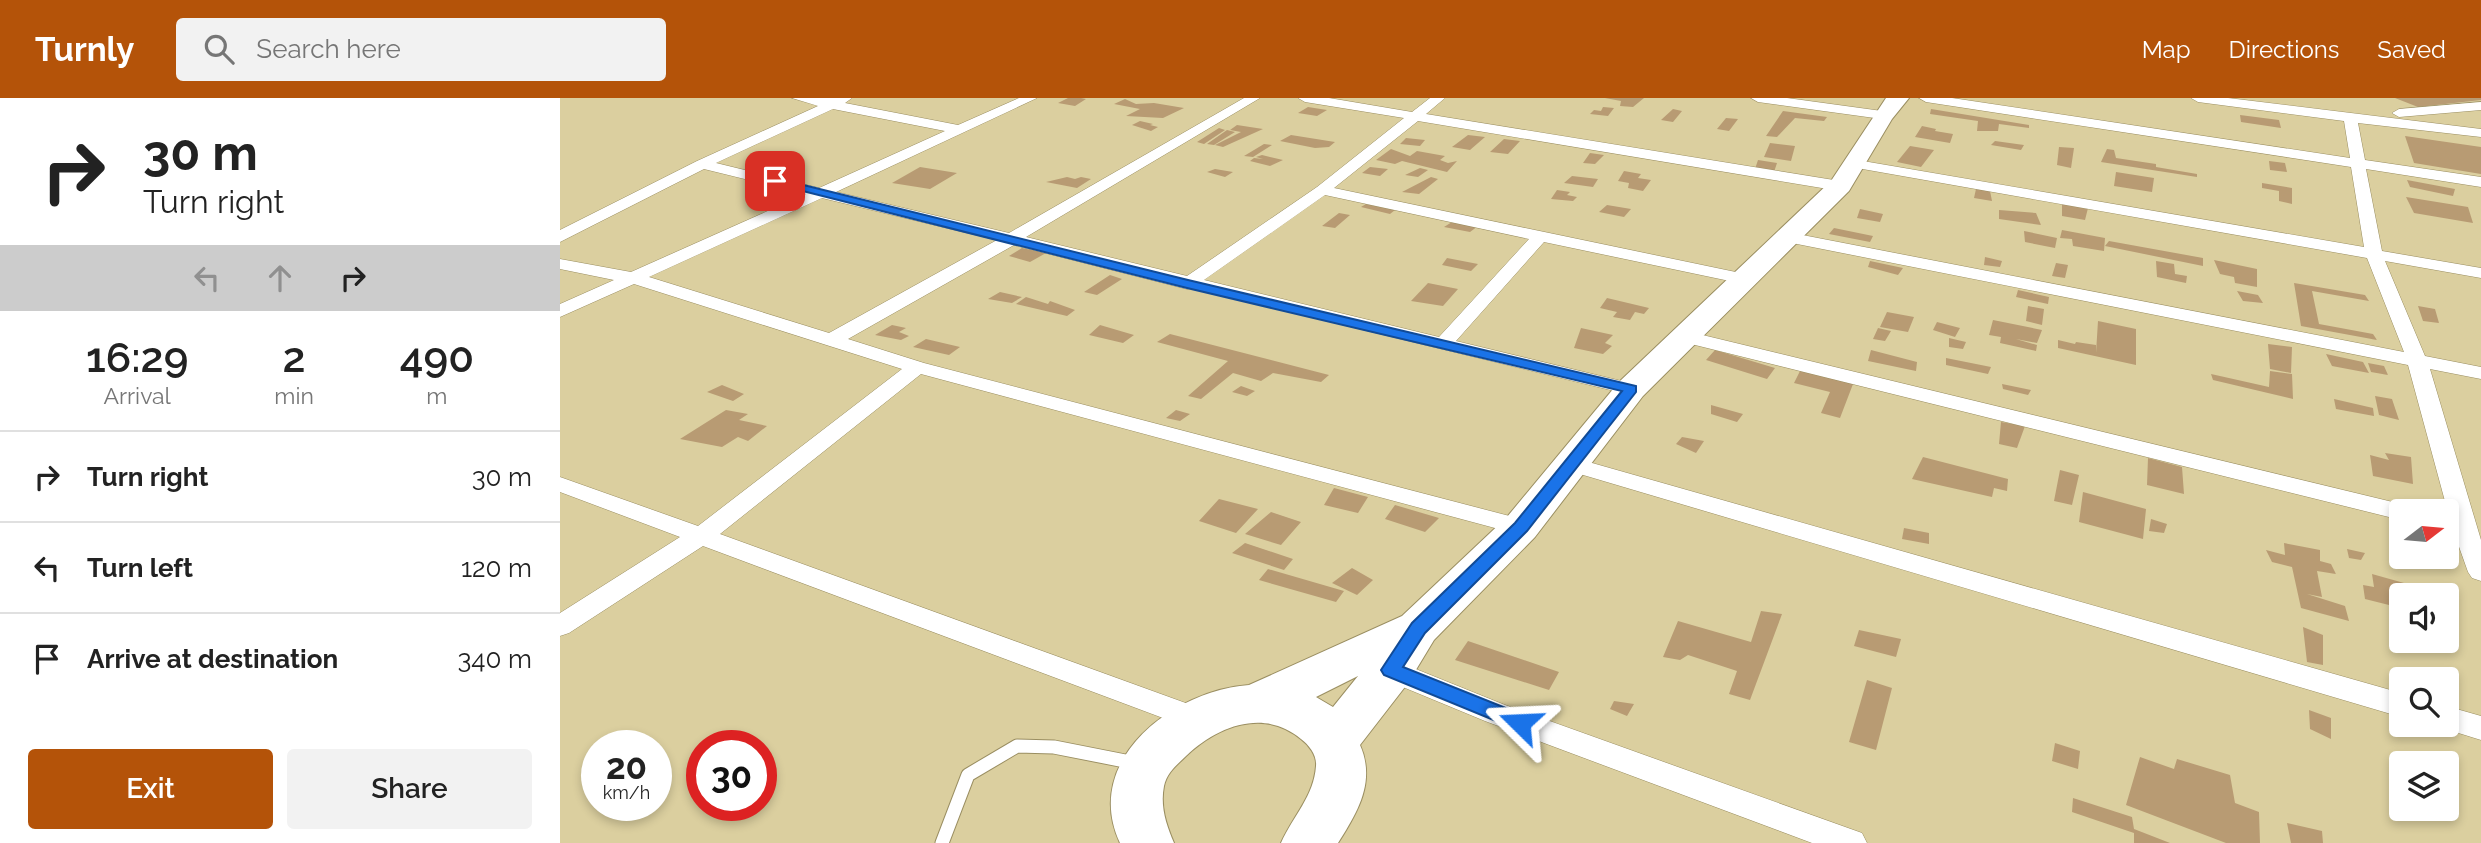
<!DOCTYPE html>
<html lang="en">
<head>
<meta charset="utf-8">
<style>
	:root { --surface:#fff; --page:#f2f2f2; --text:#222; --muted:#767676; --line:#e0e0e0; --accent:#b45309 }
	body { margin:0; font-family:Raleway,sans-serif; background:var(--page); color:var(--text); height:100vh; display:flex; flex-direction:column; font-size:26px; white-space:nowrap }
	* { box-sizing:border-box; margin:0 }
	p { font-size:23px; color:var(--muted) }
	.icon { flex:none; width:38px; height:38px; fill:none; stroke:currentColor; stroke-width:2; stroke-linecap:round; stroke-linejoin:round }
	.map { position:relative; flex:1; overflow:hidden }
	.side { display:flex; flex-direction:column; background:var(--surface); width:560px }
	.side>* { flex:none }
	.guide { background:#fff; color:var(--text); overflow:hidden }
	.needle { width:46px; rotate:74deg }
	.controls { position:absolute; left:1829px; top:401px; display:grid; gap:14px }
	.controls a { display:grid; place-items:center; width:70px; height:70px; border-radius:7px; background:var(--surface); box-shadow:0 4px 10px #0003; font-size:35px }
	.speed { position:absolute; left:21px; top:632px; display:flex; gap:14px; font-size:35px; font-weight:700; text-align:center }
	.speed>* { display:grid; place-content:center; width:91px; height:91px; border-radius:50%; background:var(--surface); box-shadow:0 4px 10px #0003; line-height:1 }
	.speed small { font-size:18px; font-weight:400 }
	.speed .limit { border:10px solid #d22; background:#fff; color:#111 }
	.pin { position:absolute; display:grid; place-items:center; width:60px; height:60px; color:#fff; margin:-30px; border-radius:14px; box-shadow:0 4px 10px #0006 }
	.me { position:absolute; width:77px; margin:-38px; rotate:291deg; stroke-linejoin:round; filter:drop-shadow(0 0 5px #0008) }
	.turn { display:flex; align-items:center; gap:24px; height:147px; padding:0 28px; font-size:32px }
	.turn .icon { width:91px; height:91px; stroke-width:2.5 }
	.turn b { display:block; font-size:49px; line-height:60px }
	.lanes { display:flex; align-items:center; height:66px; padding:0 28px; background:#0003; justify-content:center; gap:35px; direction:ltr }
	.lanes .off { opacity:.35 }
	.eta { display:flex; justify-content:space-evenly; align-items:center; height:119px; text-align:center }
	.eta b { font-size:42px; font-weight:600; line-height:49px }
	.button { display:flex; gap:14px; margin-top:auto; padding:14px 28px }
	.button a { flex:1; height:80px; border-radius:7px; background:var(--accent); color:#fff; font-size:28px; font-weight:600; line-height:80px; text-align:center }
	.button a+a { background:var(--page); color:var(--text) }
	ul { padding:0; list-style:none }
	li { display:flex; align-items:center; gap:21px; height:91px; padding:0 28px; border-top:2px solid var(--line) }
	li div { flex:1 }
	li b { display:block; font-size:26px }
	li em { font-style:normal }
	header { display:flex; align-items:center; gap:42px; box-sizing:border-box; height:98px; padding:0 35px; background:var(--accent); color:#fff }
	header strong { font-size:33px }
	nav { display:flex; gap:38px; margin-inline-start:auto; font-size:24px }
	.search { width:490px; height:63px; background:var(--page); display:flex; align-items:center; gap:18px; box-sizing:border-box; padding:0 24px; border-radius:7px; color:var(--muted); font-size:26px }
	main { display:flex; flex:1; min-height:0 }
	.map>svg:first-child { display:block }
	.building { fill:#b89b73 }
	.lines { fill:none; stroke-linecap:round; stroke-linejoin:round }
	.lane-casing { stroke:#9a8e61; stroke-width:15 }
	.street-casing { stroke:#9a8e61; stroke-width:1 }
	.highway-casing { stroke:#9a8e61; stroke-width:2 }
	.lane { stroke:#fff; stroke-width:13 }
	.street { fill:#fff; fill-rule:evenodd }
	.highway { fill:#fff; fill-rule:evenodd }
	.route { fill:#1a73e8; stroke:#114b97; stroke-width:2 }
</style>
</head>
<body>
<header>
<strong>Turnly</strong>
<div class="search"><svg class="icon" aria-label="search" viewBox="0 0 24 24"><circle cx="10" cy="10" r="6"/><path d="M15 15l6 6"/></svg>Search here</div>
<nav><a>Map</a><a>Directions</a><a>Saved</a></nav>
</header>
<main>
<section class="side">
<div class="guide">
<div class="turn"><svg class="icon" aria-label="right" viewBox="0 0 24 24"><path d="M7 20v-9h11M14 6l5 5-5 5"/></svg><div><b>30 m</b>Turn right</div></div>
<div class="lanes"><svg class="icon off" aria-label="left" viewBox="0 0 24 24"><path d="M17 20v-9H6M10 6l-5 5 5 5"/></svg><svg class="icon off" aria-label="ahead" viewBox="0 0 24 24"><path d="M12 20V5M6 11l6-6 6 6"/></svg><svg class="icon" aria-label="right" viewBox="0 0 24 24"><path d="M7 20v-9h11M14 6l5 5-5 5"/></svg></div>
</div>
<div class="eta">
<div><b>16:29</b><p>Arrival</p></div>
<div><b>2</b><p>min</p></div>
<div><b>490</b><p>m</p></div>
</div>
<ul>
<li><svg class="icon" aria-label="right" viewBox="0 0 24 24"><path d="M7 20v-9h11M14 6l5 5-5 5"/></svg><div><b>Turn right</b></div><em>30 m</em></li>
<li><svg class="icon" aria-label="left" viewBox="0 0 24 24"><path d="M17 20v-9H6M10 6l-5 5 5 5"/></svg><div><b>Turn left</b></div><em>120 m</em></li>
<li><svg class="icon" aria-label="arrive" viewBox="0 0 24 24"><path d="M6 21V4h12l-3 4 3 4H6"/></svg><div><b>Arrive at destination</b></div><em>340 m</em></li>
</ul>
<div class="button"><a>Exit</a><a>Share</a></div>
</section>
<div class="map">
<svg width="1921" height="745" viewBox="0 0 1921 745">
	<rect width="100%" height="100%" fill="#dbcf9f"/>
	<path class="building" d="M508 0H521L526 1 515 8 498 5Z
		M1045 0H1084L1073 9 1060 8 1061 3Z
		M1835 0H1921V2L1858 9Z
		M565 1 576 6 594 5 624 10 603 20 566 18 580 11 554 6Z
		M748 9 767 12 757 18 738 15Z
		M1043 9 1054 10 1048 18 1030 16 1034 12 1041 13Z
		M1113 11 1122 13 1113 24 1101 22Z
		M1371 11 1469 27V30L1439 26 1438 33H1417L1418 23 1370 16Z
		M1223 13 1267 19 1264 23 1235 20 1217 39 1206 38Z
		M1680 17 1719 22 1721 30 1681 24Z
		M1166 20 1178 21 1169 33 1157 31Z
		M580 23 593 26 590 27 598 29 591 33 572 27Z
		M677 27 703 31 663 49 655 47 681 34 670 32Z
		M1362 28 1376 31 1375 33 1393 36 1390 45 1355 39Z
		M659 30 665 32 644 46 637 44Z
		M667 32 675 34 654 47 647 46Z
		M731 37 775 44 769 49 755 50 720 43Z
		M908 37 925 39 910 52 892 49Z
		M1845 38 1921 49V76L1854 65Z
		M846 40 865 42 860 48 840 46Z
		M944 41 960 43 948 56 930 54Z
		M1435 43 1464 47 1461 52 1431 47Z
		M1210 45 1235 48 1231 63 1204 59Z
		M704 46 712 47 693 59 684 58Z
		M1350 48 1374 52 1361 69 1337 64Z
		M1499 49 1514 50 1511 70 1497 67Z
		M831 51 850 58 857 53 885 58 880 62 888 65 897 63 887 74 842 63 835 66 816 62Z
		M1547 51 1554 52 1556 60 1596 66V69L1637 76V79L1541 64Z
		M1030 55 1044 57 1035 66 1023 65Z
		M702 57 723 62 710 68 690 63 694 60 703 61 696 59Z
		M1198 62 1217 65 1214 74 1195 71Z
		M1709 63 1725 65 1727 74 1710 72Z
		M360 69 397 75 370 91 332 85Z
		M810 69 828 71 820 78 802 75Z
		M860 70 868 72 858 79 845 77Z
		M655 71 673 74 665 79 647 74Z
		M1064 73 1081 76 1078 80 1091 82 1083 93 1068 90 1069 85 1058 83Z
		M1556 74 1594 80 1592 94 1554 88Z
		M1012 78 1038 81 1033 89 1004 85Z
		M507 79 515 81 521 79 531 81 517 90 486 84Z
		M871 79 878 81 859 96 842 94Z
		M1847 82 1895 91 1893 98 1850 89Z
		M1702 85 1732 90V106L1719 103V93L1702 90Z
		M1416 91 1430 93 1432 103 1414 100Z
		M997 92 1010 94 1007 97 1017 99 1013 103 991 101Z
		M1846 99 1908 109 1913 125 1854 115Z
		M806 106 835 112 830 116 801 109Z
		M1502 106 1528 110 1525 122 1502 118Z
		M1047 107 1071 111 1064 119 1039 114Z
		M1300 111 1323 116 1320 124 1297 120Z
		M1439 112 1476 115 1481 127 1439 121Z
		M779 115 790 117 775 130 762 128Z
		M892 124 918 128 910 134 884 129Z
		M1274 130 1313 138 1310 144 1269 136Z
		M1502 132 1545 140 1544 153 1513 148 1512 141 1500 140Z
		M1464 133 1497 140 1495 150 1465 144Z
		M1549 143 1643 160V168L1545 148Z
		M462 150 486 155 470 164 449 158Z
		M1425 159 1442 163 1440 169 1424 167Z
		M887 160 918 166 911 173 882 167Z
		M1654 162 1697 171V189L1675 185 1674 179 1660 176Z
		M1310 163 1343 170 1338 177 1308 169Z
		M1596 163 1614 166 1615 176 1627 178 1626 185 1597 179Z
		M1496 165 1508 167 1505 180 1492 178Z
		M550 177 562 181 537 197 524 194Z
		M868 185 898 191 883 208 851 203Z
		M1734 185 1805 197 1809 203 1752 193 1759 226 1813 236 1817 242 1741 228Z
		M1458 192 1489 199 1488 206 1456 199Z
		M1677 193 1698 197 1703 205 1683 203Z
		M440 194 462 199 452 205 428 201Z
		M466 199 488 206 490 203 515 212 507 218 456 206Z
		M1047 200 1089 210 1084 216 1075 214 1070 222 1053 219 1057 214 1040 210Z
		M1468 208 1484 211 1482 227 1466 223Z
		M1858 208 1875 211 1879 225 1863 223Z
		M1327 214 1354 219 1348 234 1320 229Z
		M1433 222 1482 232 1477 245 1456 241 1477 247 1476 253 1440 245 1441 239 1429 237Z
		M1538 223 1576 231V267L1498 250V242L1515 246 1516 244 1536 247V255Z
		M1377 224 1400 230 1395 239 1373 232Z
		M332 227 346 230 339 234 349 238 341 242 315 237Z
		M540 227 574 237 563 245 529 237Z
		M1021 230 1053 237 1045 245 1052 248 1043 256 1014 250Z
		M1318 230 1331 233 1325 243 1313 241Z
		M610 236 769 277 761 284 713 275 701 283 673 275 641 301 628 298 668 263 597 244Z
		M1389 240 1406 244 1403 251 1389 249Z
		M366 241 400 249 389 257 353 249Z
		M1708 246 1732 249 1731 275 1710 271Z
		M1155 252 1215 270 1207 281 1146 262Z
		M1311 252 1357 264 1356 273 1308 263Z
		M1766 256 1803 264 1809 275 1772 268Z
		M1386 260 1431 269 1428 276 1386 267Z
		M1808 265 1824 268 1828 277 1811 274Z
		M1240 273 1293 286 1280 320 1261 315 1270 294 1234 285Z
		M1710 273 1732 276 1733 301 1653 282 1651 276 1709 289Z
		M1442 286 1471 292 1468 297 1443 291Z
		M162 287 184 296 173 303 147 294Z
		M681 288 695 293 687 298 672 294Z
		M1815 298 1832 301 1839 322 1819 317Z
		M1774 301 1813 310 1814 318 1776 311Z
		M1151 307 1183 316 1177 324 1151 316Z
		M166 312 188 316 179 322 207 328 188 343 178 339 162 349 120 341Z
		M616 312 630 316 620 323 606 320Z
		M1441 324 1465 328 1457 350 1439 346Z
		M1122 339 1144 343 1136 355 1116 346Z
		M1825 355 1851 359 1853 386 1813 378 1810 357 1829 362Z
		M1363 359 1448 381 1447 393 1434 390 1432 399 1352 381Z
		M1588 360 1622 369 1624 396 1587 387Z
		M1500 372 1519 377 1512 407 1494 403Z
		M774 390 808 399 798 415 764 407Z
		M1523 394 1586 411 1583 441 1519 424Z
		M659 401 698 411 676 435 639 423Z
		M835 407 879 420 865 434 825 421Z
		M711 414 741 424 721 447 685 436Z
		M1591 421 1607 426 1604 435 1589 433Z
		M1344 430 1369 435V446L1342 441Z
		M685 445 733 461 724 472 672 455Z
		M1724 445 1760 452V463L1771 466 1776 476 1757 473 1762 499 1747 496 1785 508 1789 523 1741 510 1732 469 1712 464 1706 452 1725 457Z
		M1787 451 1805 455 1801 462 1789 460Z
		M792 470 813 482 797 497 772 485Z
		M708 471 784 493 776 504 699 482Z
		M1812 476 1844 485 1847 497H1841V510L1805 501 1803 487 1814 489Z
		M1201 513 1222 516 1190 602 1169 596 1177 573 1128 557 1120 562 1103 559 1118 523 1191 544Z
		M1743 529 1763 537V567L1747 564Z
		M1299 532 1341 541 1336 559 1294 548Z
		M908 543 999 574 989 592 895 562Z
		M1307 582 1332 590 1316 652 1289 644Z
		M1054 603 1074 606 1067 618 1050 611Z
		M1749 612 1771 620V641L1750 631Z
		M1495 645 1520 653 1518 671 1492 663Z
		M1580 659 1614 671 1617 661 1670 677 1675 705 1699 714 1700 745H1666L1566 707Z
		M1513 700 1572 719 1574 731 1610 745H1574V735L1512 714Z
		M1727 725 1762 733 1763 745H1731Z"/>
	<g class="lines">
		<defs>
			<path id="lane" d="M382 745 408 677 457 648 494 649 575 665"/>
			<path id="street" d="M232 0H292L285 5 398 27 459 0H477L276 94 449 135 684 0H700L466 139 627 178 757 89 844 20 745 4 738 0H769L852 14 870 0H885L866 16 1280 83 1288 88 1280 93 858 23 774 90 1190 177 1193 181 1190 185 1184 186 984 144 896 243 1078 287 1081 291 1071 297 632 190 627 191 454 147 288 241 364 265 961 421 970 423 973 429 970 435 961 437 361 276 160 436 645 612 650 620 645 628 635 632 143 448 9 535 0 538V515L120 439 0 394V379L138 428 342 271 74 186 0 219V206L54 182 0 171V161L71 174 246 96 144 71 0 144V132L137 63 258 8ZM273 11 385 33 259 90 156 65ZM765 97 969 141 879 239 644 182ZM262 100 437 142 269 235 89 179Z
				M1191 0H1227L1322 13 1329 17 1322 21 1198 4Z
				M1359 0H1392L1790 60 1784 23 1638 4 1631 0H1668L1921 31V39L1798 25 1805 62 1921 79V89L1806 71 1822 153 1921 170V180L1825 163 1865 258 1921 269V281L1870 271 1921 442V483L1912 480 1908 474 1892 429 1848 267 1227 144 1219 139 1227 134 1844 254 1807 160 1297 70 1290 66 1297 62 1804 149 1791 69 1366 4Z
				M1921 4V12L1839 19 1832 15 1839 11Z
				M1126 233 1841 406 1852 413H1841V422L1119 243 1116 239Z
				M1011 359 1841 595V619L1003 371 1000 366 1003 361Z
				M831 561 945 607 1302 735 1307 745H1252L925 623 821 580 817 572 821 564Z
				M1886 608 1921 618V642L1876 628 1886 626Z"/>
			<path id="highway" d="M1326 0H1349L1332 21 1289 93 1083 298 975 439 874 542 848 585 800 647C816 683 798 714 778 745H721C733 718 754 698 756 668 757 657 749 647 741 641 704 610 658 628 626 658 617 667 607 674 604 688 600 708 606 726 614 745H560C521 662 614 592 689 587L842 518 947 419 1059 284 1271 83ZM798 578 773 609 756 599Z"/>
		</defs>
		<use href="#lane" class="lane-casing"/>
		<use href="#street" class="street-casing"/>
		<use href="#highway" class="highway-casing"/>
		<use href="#lane" class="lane"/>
		<use href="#street" class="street"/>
		<use href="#highway" class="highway"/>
	</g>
	<path class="route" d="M215 80 628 182 1076 288V294L967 433 865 535 843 569 968 619 971 625 968 630H953L824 577 821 572 852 525 955 425 1062 293 627 190 211 85V81Z"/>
</svg>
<div class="controls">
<a><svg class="needle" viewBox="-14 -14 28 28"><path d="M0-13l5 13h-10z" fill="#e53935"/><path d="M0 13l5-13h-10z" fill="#767676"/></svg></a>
<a><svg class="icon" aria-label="sound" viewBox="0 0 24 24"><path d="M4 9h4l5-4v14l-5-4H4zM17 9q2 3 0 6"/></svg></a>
<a><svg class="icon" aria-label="search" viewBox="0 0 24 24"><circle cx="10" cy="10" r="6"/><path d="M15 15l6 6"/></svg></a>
<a><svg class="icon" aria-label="layers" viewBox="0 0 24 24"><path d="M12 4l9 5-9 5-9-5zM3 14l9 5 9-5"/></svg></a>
</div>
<div class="speed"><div>20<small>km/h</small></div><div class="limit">30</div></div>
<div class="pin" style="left:215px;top:83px;background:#d93025"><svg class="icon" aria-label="arrive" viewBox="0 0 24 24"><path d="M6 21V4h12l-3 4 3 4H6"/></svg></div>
<svg class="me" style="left:960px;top:625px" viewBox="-20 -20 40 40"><path d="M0-17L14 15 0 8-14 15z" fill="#1a73e8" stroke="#fff" stroke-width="4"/></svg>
</div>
</main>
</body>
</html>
